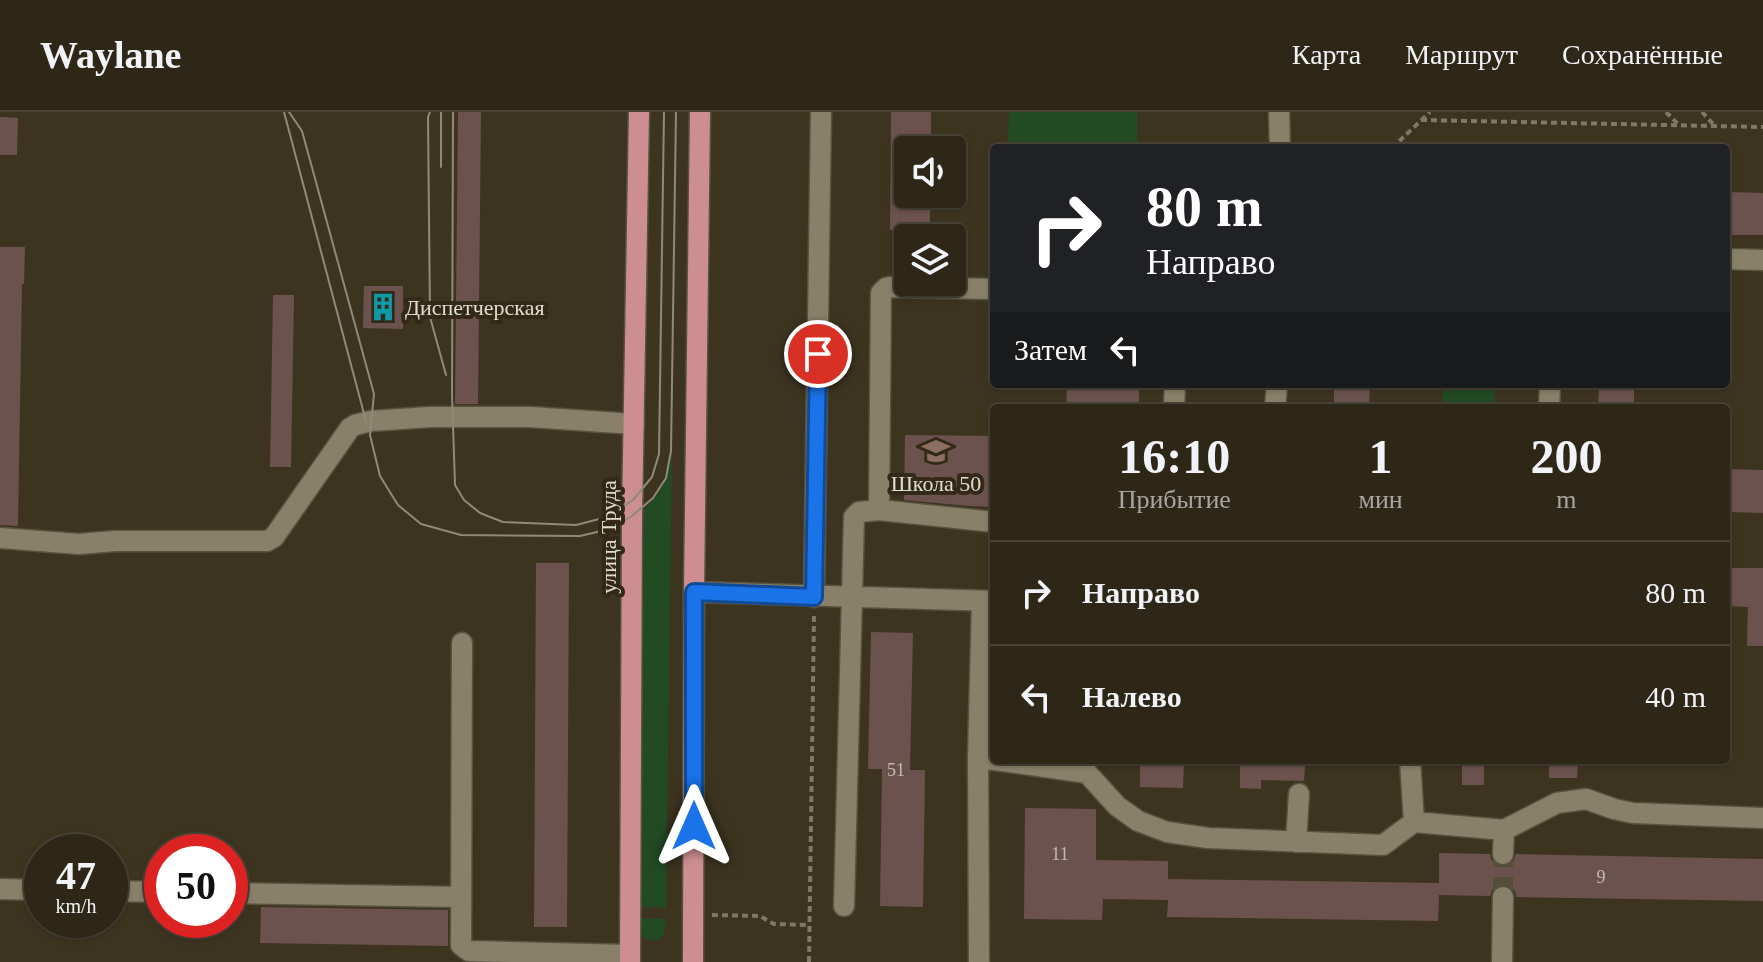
<!DOCTYPE html>
<html lang="ru">
<head>
<meta charset="utf-8">
<style>
	:root { --surface:#2e2718; --page:#3a3325; --text:#f1f3f6; --muted:#a7a5a2; --line:#494437 }
	body { margin:0; font-family:"Times New Roman",serif; background:var(--page); color:var(--text); height:100vh; display:flex; flex-direction:column; font-size:30px; white-space:nowrap }
	* { box-sizing:border-box; margin:0 }
	p { font-size:26px; color:var(--muted) }
	.icon { flex:none; width:44px; height:44px; fill:none; stroke:currentColor; stroke-width:2; stroke-linecap:round; stroke-linejoin:round }
	.map { position:relative; flex:1; overflow:hidden }
	.details { position:absolute; left:990px; top:292px; width:740px; height:360px; display:flex; flex-direction:column; background:var(--surface); border-radius:8px; box-shadow:0 2px 6px #0004,0 0 0 2px var(--line) }
	.details>* { flex:none }
	.hud { position:absolute; left:990px; top:32px; width:740px; height:244px; border-radius:8px; box-shadow:0 2px 6px #0004,0 0 0 2px var(--line); background:#202124; color:#fff; overflow:hidden }
	.buttons { position:absolute; left:894px; top:24px; display:grid; gap:16px }
	.buttons a { display:grid; place-items:center; width:72px; height:72px; border-radius:8px; background:var(--surface); box-shadow:0 2px 6px #0004,0 0 0 2px var(--line); font-size:40px }
	.speed { position:absolute; left:24px; top:722px; display:flex; gap:16px; font-size:40px; font-weight:700; text-align:center }
	.speed>* { display:grid; place-content:center; width:104px; height:104px; border-radius:50%; background:var(--surface); box-shadow:0 2px 6px #0004,0 0 0 2px var(--line); line-height:1 }
	.speed small { font-size:20px; font-weight:400 }
	.speed .limit { border:12px solid #d22; background:#fff; color:#111 }
	.pin { position:absolute; display:grid; place-items:center; width:68px; height:68px; color:#fff; margin:-34px; border:4px solid #fff; border-radius:50%; box-shadow:0 2px 8px #0007 }
	.me { position:absolute; width:88px; margin:-44px; rotate:0deg; stroke-linejoin:round; filter:drop-shadow(0 0 6px #0008) }
	.turn { display:flex; align-items:center; gap:28px; height:168px; padding:0 24px; font-size:36px }
	.turn .icon { width:104px; height:104px; stroke-width:2.5 }
	.turn b { display:block; font-size:56px; line-height:68px }
	.then { display:flex; align-items:center; height:76px; padding:0 24px; background:#0003; gap:16px; font-size:30px }
	.eta { display:flex; justify-content:space-evenly; align-items:center; height:136px; text-align:center }
	.eta b { font-size:48px; font-weight:700; line-height:56px }
	ul { padding:0; list-style:none }
	li { display:flex; align-items:center; gap:24px; height:104px; padding:0 24px; border-top:2px solid var(--line) }
	li div { flex:1 }
	li b { display:block; font-size:30px }
	li em { font-style:normal }
	header { display:flex; align-items:center; gap:48px; box-sizing:border-box; height:112px; padding:0 40px; background:var(--surface); border-bottom:2px solid var(--line) }
	header strong { font-size:38px }
	nav { display:flex; gap:44px; margin-inline-start:auto; font-size:28px }
	.map>svg:first-child { display:block }
	.green { fill:#224b24 }
	.building { fill:#6c524f }
	.lines { fill:none; stroke-linecap:round; stroke-linejoin:round }
	.minor-tunnel { stroke:#564d3a; stroke-width:20; stroke-dasharray:20 10; stroke-linecap:butt }
	.minor-casing { stroke:#585240; stroke-width:23 }
	.major-casing { stroke:#585240; stroke-width:23 }
	.path { stroke:#7f7867; stroke-width:4; stroke-dasharray:6 4; stroke-linecap:butt }
	.minor { stroke:#898069; stroke-width:20 }
	.major { stroke:#cd8e91; stroke-width:20 }
	.tram { stroke:#908979; stroke-width:2 }
	.route-casing { stroke:#114b97; stroke-width:20 }
	.route { stroke:#1a73e8; stroke-width:14 }
	.labels { text-anchor:middle; dominant-baseline:central; stroke-width:8; stroke-linejoin:round; paint-order:stroke }
	.number-label { font-size:18px; fill:#c4bab0 }
	.poi-label { font-size:22px; fill:#e1dcd0; stroke:#322a16; text-anchor:start }
	.street-label { font-size:22px; fill:#e1dcd0; stroke:#322a16 }
</style>
</head>
<body>
<header>
<strong>Waylane</strong>
<nav><a>Карта</a><a>Маршрут</a><a>Сохранённые</a></nav>
</header>
<div class="map">
<svg width="1763" height="850" viewBox="0 0 1763 850">
	<rect width="100%" height="100%" fill="#3d3420"/>
	<path class="green" d="M1009 0H1137V36H1008Z
		M1443 272H1495L1494 296H1442Z
		M672 339 666 796 639 795 644 397C662 380 669 363 672 339Z
		M639 806 666 807 664 823 656 829 645 827 639 818Z"/>
	<path class="building" d="M458 0H481L478 292H455Z
		M891 0H931V38H908V82H930V119L890 118Z
		M0 5 18 6 17 43H0Z
		M1726 80 1763 81V123H1726Z
		M0 135H25L24 172H22L18 414 0 413Z
		M364 174H403V217L363 216Z
		M273 183H294L291 355H270Z
		M1082 272H1139V296H1066L1067 278H1082Z
		M1334 272H1370L1369 296H1334Z
		M1599 272H1634V296H1598Z
		M905 323 994 324V395L969 394 904 388Z
		M1726 357 1763 358V401L1726 400Z
		M536 451H569L567 815H534Z
		M1726 456H1763V534H1747L1748 495 1726 494Z
		M871 520 913 521 910 658H925L923 795 880 794 882 657H868Z
		M1140 648H1184L1183 676 1140 675Z
		M1240 648H1297V652H1305L1304 669 1261 668V677L1240 676Z
		M1462 648H1484V673H1462Z
		M1549 648 1578 649 1577 666H1549Z
		M1025 696 1096 697V748L1168 749V767L1439 771V741L1490 742 1491 747 1495 752 1503 755 1513 750 1516 742 1763 747V789L1516 785 1515 779 1510 774 1502 772 1492 778 1490 784 1439 783 1438 809 1167 805 1168 788 1103 787 1102 808 1024 807Z
		M261 795 448 798V834L260 831Z"/>
	<g class="lines">
		<path class="minor-tunnel" d="M1503 785V742"/>
		<defs>
			<path id="minor" d="M1279 0 1280 36
				M1726 147 1763 148
				M1174 296 1175 272
				M1275 296 1277 272
				M1549 296 1550 272
				M879 398 881 181 886 176 890 175 994 177
				M0 426 79 432 115 429H267L274 425 350 316 355 313 371 309 430 305H530L634 312
				M694 480 994 489
				M814 485 821 0
				M462 531 461 833 469 839 630 843
				M978 646 982 489
				M995 648 1087 661 1117 694 1138 709 1167 720 1208 726 1383 733 1414 710 1504 718 1557 691 1586 687 1614 697 1633 701 1763 706
				M1410 648 1414 710
				M1296 730 1299 682
				M1503 742 1504 718
				M0 777 42 778
				M110 779 162 780
				M230 781 461 785
				M844 794 854 405 859 400 879 398 994 410
				M979 850 978 646 994 648
				M1502 850 1503 785"/>
			<path id="major" d="M630 850 632 404 639 0
				M693 850 694 480 700 0"/>
		</defs>
		<use href="#minor" class="minor-casing"/>
		<use href="#major" class="major-casing"/>
		<path class="path" d="M1666 0 1678 12
			M1702 0 1713 12
			M1421 8 1763 15
			M1392 36 1430 0
			M712 803 760 804 774 812 809 813
			M809 850 814 504"/>
		<use href="#minor" class="minor"/>
		<use href="#major" class="major"/>
		<path class="tram" d="M284 0 367 313
			M289 0 302 19 374 282 370 323 380 364 398 393 421 412 461 423 580 424 610 417 632 404 653 386 666 366 671 339 676 0
			M430 0 428 5 430 205 446 263
			M441 0V55
			M453 0 452 283 455 373 464 388 480 401 503 410 576 413 607 405 633 388 652 365 659 342 664 0"/>
	</g>
	<g class="lines">
		<defs>
			<path id="route" d="M694 714V480L814 485 818 242"/>
		</defs>
		<use href="#route" class="route-casing"/>
		<use href="#route" class="route"/>
	</g>
	<defs>
		<symbol id="building-bare" viewBox="-9 -9 18 18"><path d="M-4-6H4V6H1V3H-1V6H-4ZM-2.5-4.3h1.7v1.8h-1.7ZM.8-4.3h1.7v1.8H.8ZM-2.5-1h1.7V.8h-1.7ZM.8-1h1.7V.8H.8Z" fill="#0f9aa8" stroke="#322a16" stroke-width="2.5" paint-order="stroke"/></symbol>
		<symbol id="school-bare" viewBox="-9 -9 18 18"><path d="M0-5L7-2L0 1L-7-2ZM-4 1L0 2.5L4 1V4Q0 6-4 4Z" fill="#8d6e63" stroke="#322a16" stroke-width="2.5" paint-order="stroke"/></symbol>
	</defs>
	<g fill-rule="evenodd">
		<use href="#building-bare" x="363" y="175" width="40" height="40"/>
		<use href="#school-bare" x="916" y="319" width="40" height="40"/>
	</g>
	<g class="labels">
		<g class="number-label">
			<text x="896" y="658">51</text>
			<text x="1060" y="742">11</text>
			<text x="1601" y="765">9</text>
		</g>
		<g class="poi-label">
			<text x="405" y="195">Диспетчерская</text>
			<text x="936" y="371" text-anchor="middle">Школа 50</text>
		</g>
		<g class="street-label">
			<text transform="translate(608 425) rotate(-90)">улица Труда</text>
		</g>
	</g>
</svg>
<div class="buttons">
<a><svg class="icon" aria-label="sound" viewBox="0 0 24 24"><path d="M4 9h4l5-4v14l-5-4H4zM17 9q2 3 0 6"/></svg></a>
<a><svg class="icon" aria-label="layers" viewBox="0 0 24 24"><path d="M12 4l9 5-9 5-9-5zM3 14l9 5 9-5"/></svg></a>
</div>
<div class="speed"><div>47<small>km/h</small></div><div class="limit">50</div></div>
<div class="pin" style="left:818px;top:242px;background:#d93025"><svg class="icon" aria-label="arrive" viewBox="0 0 24 24"><path d="M6 21V4h12l-3 4 3 4H6"/></svg></div>
<svg class="me" style="left:694px;top:714px" viewBox="-20 -20 40 40"><path d="M0-17L14 15 0 8-14 15z" fill="#1a73e8" stroke="#fff" stroke-width="4"/></svg>
<div class="hud">
<div class="turn"><svg class="icon" aria-label="right" viewBox="0 0 24 24"><path d="M7 20v-9h11M14 6l5 5-5 5"/></svg><div><b>80 m</b>Направо</div></div>
<div class="then">Затем<svg class="icon" aria-label="left" viewBox="0 0 24 24"><path d="M17 20v-9H6M10 6l-5 5 5 5"/></svg></div>
</div>
<section class="details">
<div class="eta">
<div><b>16:10</b><p>Прибытие</p></div>
<div><b>1</b><p>мин</p></div>
<div><b>200</b><p>m</p></div>
</div>
<ul>
<li><svg class="icon" aria-label="right" viewBox="0 0 24 24"><path d="M7 20v-9h11M14 6l5 5-5 5"/></svg><div><b>Направо</b></div><em>80 m</em></li>
<li><svg class="icon" aria-label="left" viewBox="0 0 24 24"><path d="M17 20v-9H6M10 6l-5 5 5 5"/></svg><div><b>Налево</b></div><em>40 m</em></li>
</ul>
</section>
</div>
</body>
</html>
